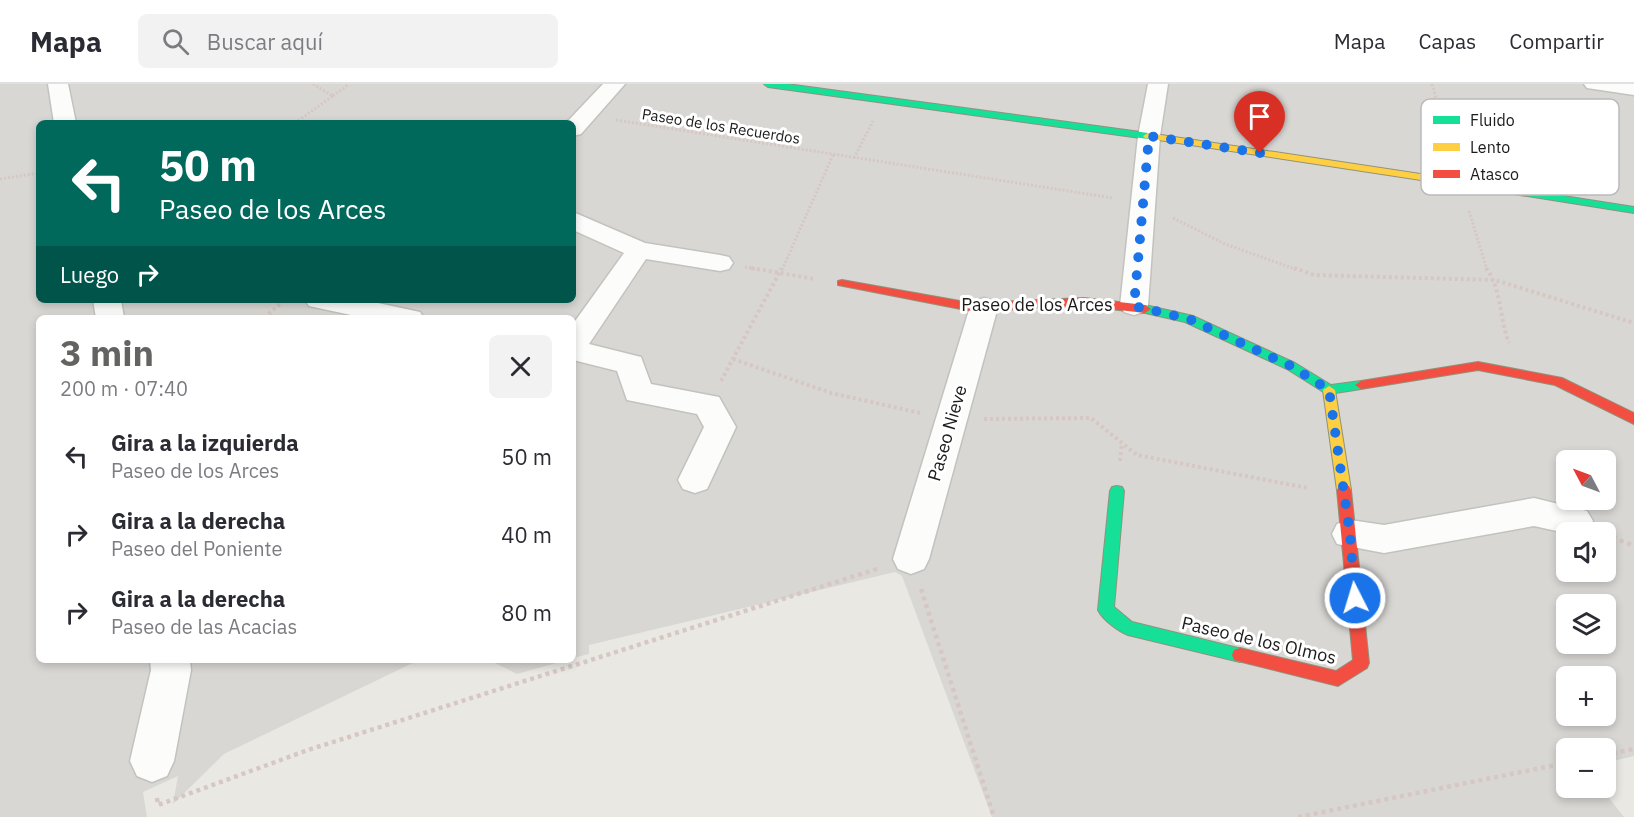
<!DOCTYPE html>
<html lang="es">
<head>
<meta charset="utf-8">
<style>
	:root { --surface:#fff; --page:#f2f2f3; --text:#2b2b33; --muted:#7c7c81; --line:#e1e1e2; --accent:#636361 }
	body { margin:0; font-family:"IBM Plex Sans",sans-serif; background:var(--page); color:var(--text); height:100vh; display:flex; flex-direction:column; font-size:22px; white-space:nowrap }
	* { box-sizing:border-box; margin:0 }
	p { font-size:20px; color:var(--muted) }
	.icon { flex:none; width:33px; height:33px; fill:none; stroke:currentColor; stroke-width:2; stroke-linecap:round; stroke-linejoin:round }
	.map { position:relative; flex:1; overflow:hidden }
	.details { position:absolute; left:36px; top:231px; width:540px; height:348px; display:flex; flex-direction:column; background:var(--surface); border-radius:9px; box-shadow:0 3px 9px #0003 }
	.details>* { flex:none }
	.hud { position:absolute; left:36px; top:36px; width:540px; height:183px; border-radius:9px; box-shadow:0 3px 9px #0003; background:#00695c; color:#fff; overflow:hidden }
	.needle { width:39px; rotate:311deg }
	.tools { position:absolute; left:1556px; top:366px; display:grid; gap:12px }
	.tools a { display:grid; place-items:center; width:60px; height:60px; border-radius:9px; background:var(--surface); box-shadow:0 3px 9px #0003; font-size:30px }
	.pin { position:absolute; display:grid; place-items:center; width:51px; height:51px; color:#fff; margin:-62px -26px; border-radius:50% 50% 50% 0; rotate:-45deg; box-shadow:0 0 6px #0007 }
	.pin .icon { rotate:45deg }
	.me { position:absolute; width:66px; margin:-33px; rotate:355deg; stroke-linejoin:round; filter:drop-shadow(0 0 4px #0008) }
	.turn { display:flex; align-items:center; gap:21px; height:126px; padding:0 24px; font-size:27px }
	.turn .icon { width:78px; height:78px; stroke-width:2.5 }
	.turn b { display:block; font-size:42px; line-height:51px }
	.then { display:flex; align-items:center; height:57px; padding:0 24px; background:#0003; gap:12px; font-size:22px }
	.round { display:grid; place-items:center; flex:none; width:63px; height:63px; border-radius:9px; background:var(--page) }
	.overview { display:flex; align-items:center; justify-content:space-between; height:102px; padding:0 24px }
	h1 { font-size:36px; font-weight:700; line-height:45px; color:var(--accent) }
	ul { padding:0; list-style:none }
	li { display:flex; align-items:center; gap:18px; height:78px; padding:0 24px }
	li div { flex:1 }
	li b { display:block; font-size:22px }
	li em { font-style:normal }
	header { display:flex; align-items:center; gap:36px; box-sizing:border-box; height:84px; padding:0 30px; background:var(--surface); border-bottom:2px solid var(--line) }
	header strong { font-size:28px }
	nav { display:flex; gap:33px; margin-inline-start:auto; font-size:21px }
	.search { width:420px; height:54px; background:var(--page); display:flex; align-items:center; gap:15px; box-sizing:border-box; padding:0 21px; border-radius:9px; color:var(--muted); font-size:22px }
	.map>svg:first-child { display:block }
	.residential { fill:#d9d7d4; fill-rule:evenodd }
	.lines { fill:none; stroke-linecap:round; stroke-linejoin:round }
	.street-casing { stroke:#c2c2bf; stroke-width:3 }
	.fast-casing { stroke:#90937a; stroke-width:2 }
	.slow-casing { stroke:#90937a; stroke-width:2 }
	.jam-casing { stroke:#90937a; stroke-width:2 }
	.path-far2 { stroke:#d6c7c3; stroke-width:3; stroke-dasharray:2 2; stroke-linecap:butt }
	.path-far1 { stroke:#d6c7c3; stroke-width:4; stroke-dasharray:3 3; stroke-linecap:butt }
	.path { stroke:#d6c7c3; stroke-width:4.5; stroke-dasharray:4 4; stroke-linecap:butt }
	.street { fill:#fcfcfb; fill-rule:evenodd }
	.fast { fill:#16e098; fill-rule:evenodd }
	.slow { fill:#ffcf43; fill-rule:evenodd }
	.jam { fill:#f24e42; fill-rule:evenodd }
	.route { stroke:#1a73e8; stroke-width:10; stroke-dasharray:0 18 }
	.labels { text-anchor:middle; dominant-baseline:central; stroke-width:6; stroke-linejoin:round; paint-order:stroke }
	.far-street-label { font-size:15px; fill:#1b1b1b; stroke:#fff }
	.street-label { font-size:18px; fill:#1b1b1b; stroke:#fff }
	.key { fill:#fff; stroke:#bbb; stroke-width:1.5 }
	.key-label { font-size:16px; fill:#1b1b1b }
</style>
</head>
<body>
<header>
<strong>Mapa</strong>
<div class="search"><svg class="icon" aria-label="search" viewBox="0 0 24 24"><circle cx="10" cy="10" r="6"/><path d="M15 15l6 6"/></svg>Buscar aquí</div>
<nav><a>Mapa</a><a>Capas</a><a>Compartir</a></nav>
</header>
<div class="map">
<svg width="1634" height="733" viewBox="0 0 1634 733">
	<rect width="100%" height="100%" fill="#eae8e2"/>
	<path class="residential" d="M0 0H1634V672L1605 679V664H1566V704H1601L1624 733H992L902 492 895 488 589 561V570L573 574V234H39V576H419L224 670 173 720 178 692 143 708 147 733H0ZM39 39H573V216H39ZM1566 376H1605V416H1566ZM1566 448H1605V488H1566ZM1566 520H1605V560H1566ZM1566 592H1605V632H1566Z
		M489 576H567L517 590Z"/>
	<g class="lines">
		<defs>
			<path id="street" d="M48 0H68L76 39H54Z
				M603 0H625L581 50 573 52V39H566Z
				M1148 0H1168L1160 52 1148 222 1144 228 1134 231 1124 228 1120 222 1138 52Z
				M1584 0H1634V11L1587 4Z
				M573 128 645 159 720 171 729 173 733 179 729 185 720 187 646 175 589 260 641 273 651 300 719 313 736 343 707 405 695 409 683 405 678 396 704 343 697 330 627 316 617 287 573 276V240L624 169 573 146Z
				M984 214 994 217 998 223 929 475 924 485 911 490 898 485 893 475 970 223 974 217Z
				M93 216H121L124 234H96Z
				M305 216H364L420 228 424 234H365L309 222Z
				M1534 414 1587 427 1593 437 1587 447 1566 449 1534 442 1384 469 1337 460 1332 450 1337 440 1350 436 1384 441Z
				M150 576H190L191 586 174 677 167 692 152 698 137 692 130 677 151 586Z"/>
			<path id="fast" d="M764 0H787L1148 49 1153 52 1148 55 768 3Z
				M1480 99 1634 123V129L1476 104V100Z
				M1145 221 1193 232 1295 279 1331 301 1361 297 1367 301 1361 305 1329 310 1325 309 1287 285 1185 238 1141 228 1139 225 1141 222Z
				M1117 402 1122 403 1124 407 1114 523 1132 538 1246 566 1248 571 1246 576 1240 578 1128 551C1118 547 1103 536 1098 526L1110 407 1112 403Z"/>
			<path id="slow" d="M1148 49 1480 99 1485 102 1480 105 1145 54 1143 52Z
				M1329 302 1335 306 1351 406 1349 410H1339L1337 406 1323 306Z"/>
			<path id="jam" d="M842 196 971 219 1084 214 1145 221 1151 225 1145 229 1084 222 971 227 838 201V197Z
				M1478 278 1562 294 1634 329V340L1555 301 1478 286 1361 305 1355 301 1361 297Z
				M1344 401 1349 402 1351 406 1369 579 1367 584 1338 602 1234 576 1232 571 1234 566 1240 564 1336 587 1353 576 1337 406 1339 402Z"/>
		</defs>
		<use href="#street" class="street-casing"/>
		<use href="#fast" class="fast-casing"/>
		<use href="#slow" class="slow-casing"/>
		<use href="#jam" class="jam-casing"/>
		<path class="path-far2" d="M1432 0 1453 74
			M333 12 349 0
			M616 36 1113 114
			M295 39 333 12 313 0
			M854 74 873 37
			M0 95 39 89
			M1469 127 1487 186
			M1173 134 1225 160 1298 186
			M745 183 760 186
			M782 186 833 71"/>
		<path class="path-far1" d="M751 184 815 195
			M1294 184 1314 191 1495 196 1634 239
			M1486 184C1502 205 1499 234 1509 259
			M264 234 285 216
			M733 275 831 309 920 329
			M721 297 782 184
			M984 335 1091 334 1137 371 1308 404
			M1120 377 1122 359"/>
		<path class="path" d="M1605 450 1634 462
			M921 505 994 733
			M1605 671 1634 665
			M157 714 158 721 308 666 880 484
			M1298 733 1566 679"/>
		<use href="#street" class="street"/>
		<use href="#fast" class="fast"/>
		<use href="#slow" class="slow"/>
		<use href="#jam" class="jam"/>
	</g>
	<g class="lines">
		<path class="route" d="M1260 69 1149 52 1134 222 1189 235 1291 282 1329 306 1350 450 1355 514"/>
	</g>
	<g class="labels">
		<g class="far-street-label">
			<text transform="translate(721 42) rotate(9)">Paseo de los Recuerdos</text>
		</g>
		<g class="street-label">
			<text x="1037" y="220">Paseo de los Arces</text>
			<text transform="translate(947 349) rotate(-74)">Paseo Nieve</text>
			<text transform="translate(1259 556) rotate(13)">Paseo de los Olmos</text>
		</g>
	</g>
	<rect x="1421" y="15" width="198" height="96" rx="9" class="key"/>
	<rect x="1433" y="32" width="27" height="8" fill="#16e098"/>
	<rect x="1433" y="59" width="27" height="8" fill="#ffcf43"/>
	<rect x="1433" y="86" width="27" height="8" fill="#f24e42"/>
	<g class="key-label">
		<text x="1470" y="42">Fluido</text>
		<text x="1470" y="69">Lento</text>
		<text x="1470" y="96">Atasco</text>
	</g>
</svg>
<div class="tools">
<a><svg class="needle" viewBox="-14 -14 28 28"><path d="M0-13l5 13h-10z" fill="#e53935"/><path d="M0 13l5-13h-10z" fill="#7c7c81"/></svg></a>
<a><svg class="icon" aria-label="sound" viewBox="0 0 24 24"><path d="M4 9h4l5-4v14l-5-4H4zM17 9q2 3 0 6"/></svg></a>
<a><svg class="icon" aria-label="layers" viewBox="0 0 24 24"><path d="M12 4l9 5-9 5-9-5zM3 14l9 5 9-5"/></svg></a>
<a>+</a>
<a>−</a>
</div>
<div class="pin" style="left:1260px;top:69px;background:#d93025"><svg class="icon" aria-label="arrive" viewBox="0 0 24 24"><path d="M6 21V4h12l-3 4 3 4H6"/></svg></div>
<svg class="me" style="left:1355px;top:514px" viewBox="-20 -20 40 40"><circle r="17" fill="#1a73e8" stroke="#fff" stroke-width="3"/><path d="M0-11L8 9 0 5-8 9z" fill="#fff"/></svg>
<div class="hud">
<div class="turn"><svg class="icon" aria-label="left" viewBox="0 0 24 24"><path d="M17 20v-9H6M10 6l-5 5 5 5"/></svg><div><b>50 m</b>Paseo de los Arces</div></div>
<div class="then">Luego<svg class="icon" aria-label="right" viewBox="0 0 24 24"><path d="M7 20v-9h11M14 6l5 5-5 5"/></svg></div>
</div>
<section class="details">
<div class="overview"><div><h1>3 min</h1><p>200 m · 07:40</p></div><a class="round"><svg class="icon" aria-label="close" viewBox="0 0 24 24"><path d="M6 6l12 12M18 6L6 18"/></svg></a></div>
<ul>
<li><svg class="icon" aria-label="left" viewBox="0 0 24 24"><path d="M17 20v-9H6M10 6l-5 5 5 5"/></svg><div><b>Gira a la izquierda</b><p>Paseo de los Arces</p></div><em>50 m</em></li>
<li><svg class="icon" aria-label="right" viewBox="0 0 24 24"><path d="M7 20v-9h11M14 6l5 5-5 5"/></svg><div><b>Gira a la derecha</b><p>Paseo del Poniente</p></div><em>40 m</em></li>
<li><svg class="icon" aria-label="right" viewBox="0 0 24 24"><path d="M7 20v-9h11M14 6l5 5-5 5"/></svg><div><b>Gira a la derecha</b><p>Paseo de las Acacias</p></div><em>80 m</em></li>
</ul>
</section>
</div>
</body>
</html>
